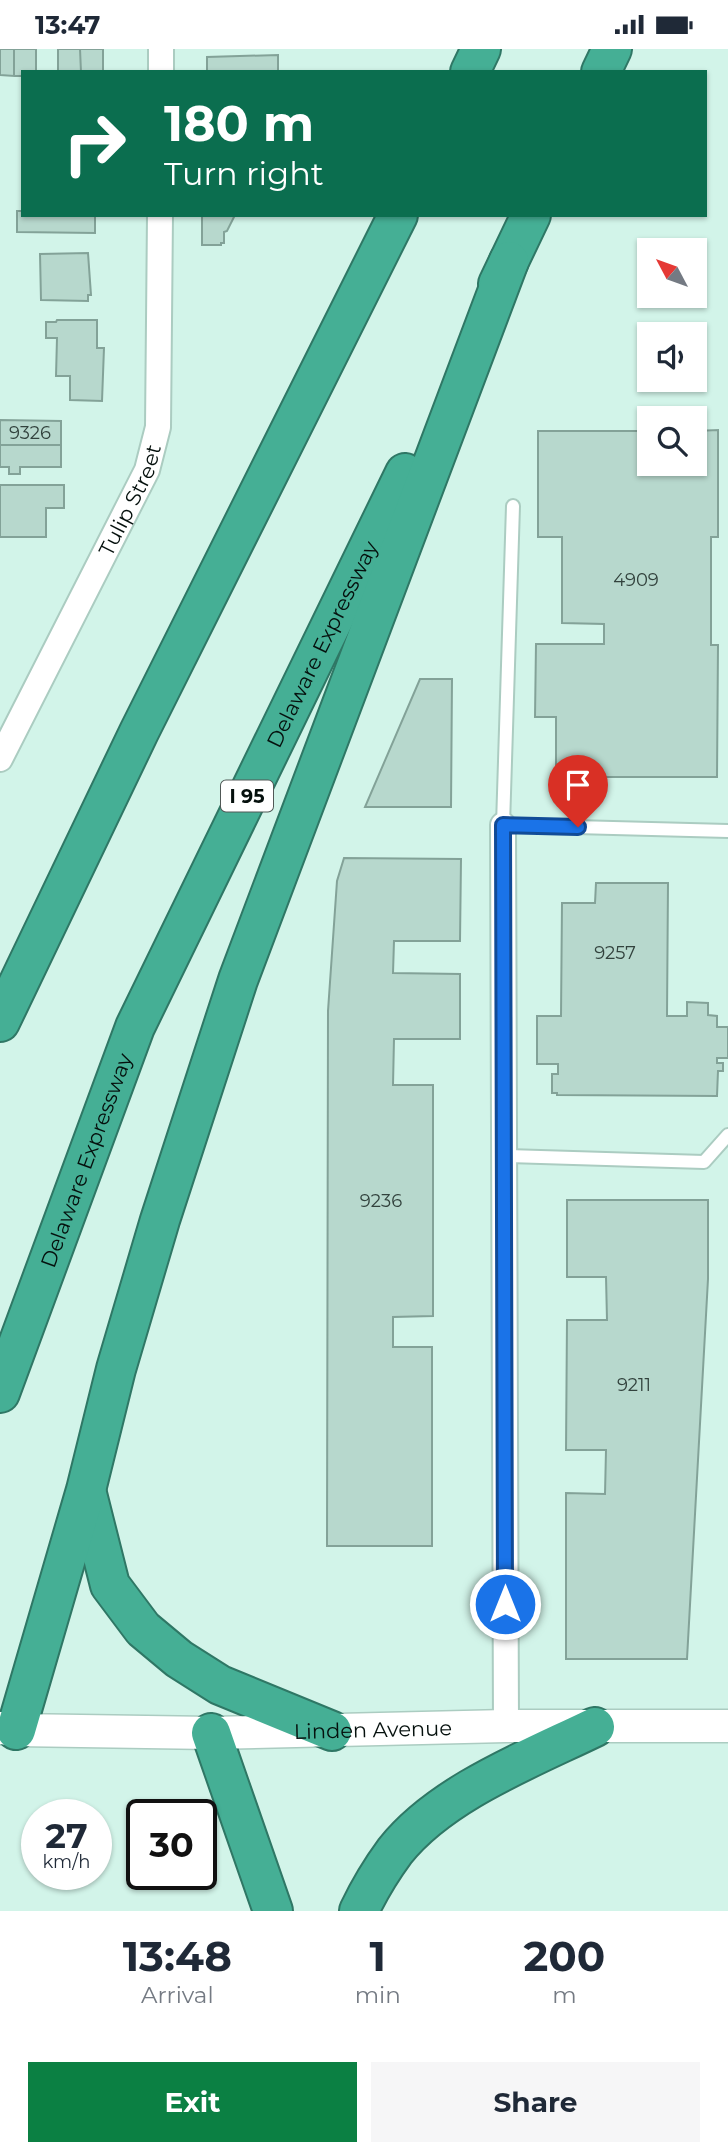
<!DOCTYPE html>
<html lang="en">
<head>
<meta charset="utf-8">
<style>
	:root { --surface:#fff; --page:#f6f6f7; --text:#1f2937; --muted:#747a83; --accent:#0b8043 }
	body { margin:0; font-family:Montserrat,sans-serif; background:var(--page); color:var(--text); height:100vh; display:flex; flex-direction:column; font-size:26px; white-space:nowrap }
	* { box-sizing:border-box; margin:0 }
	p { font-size:23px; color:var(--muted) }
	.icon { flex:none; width:38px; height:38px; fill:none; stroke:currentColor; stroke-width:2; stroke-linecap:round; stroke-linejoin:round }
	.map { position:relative; height:1862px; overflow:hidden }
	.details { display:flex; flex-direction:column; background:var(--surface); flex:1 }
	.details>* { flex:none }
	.guide { position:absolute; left:21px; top:21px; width:686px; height:147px; border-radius:0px; box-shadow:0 2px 5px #0004; background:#0b6e4f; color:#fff; overflow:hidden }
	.needle { width:46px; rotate:311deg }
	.buttons { position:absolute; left:637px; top:189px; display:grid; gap:14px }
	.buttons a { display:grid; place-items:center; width:70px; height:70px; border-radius:0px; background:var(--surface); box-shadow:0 2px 5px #0004; font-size:35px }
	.speed { position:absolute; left:21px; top:1750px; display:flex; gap:14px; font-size:35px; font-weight:700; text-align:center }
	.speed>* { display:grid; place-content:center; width:91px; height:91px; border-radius:50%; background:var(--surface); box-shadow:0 2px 5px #0004; line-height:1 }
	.speed small { font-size:18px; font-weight:400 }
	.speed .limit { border:4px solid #111; border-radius:10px; background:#fff; color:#111 }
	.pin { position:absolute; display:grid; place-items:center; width:60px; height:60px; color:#fff; margin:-72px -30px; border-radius:50% 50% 50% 0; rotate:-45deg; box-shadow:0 0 7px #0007 }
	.pin .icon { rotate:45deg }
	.me { position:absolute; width:77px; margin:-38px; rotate:0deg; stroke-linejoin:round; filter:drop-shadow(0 0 5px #0008) }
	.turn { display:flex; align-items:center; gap:24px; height:147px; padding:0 28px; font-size:32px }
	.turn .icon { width:91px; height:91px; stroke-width:2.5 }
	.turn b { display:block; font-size:49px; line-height:60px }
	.eta { display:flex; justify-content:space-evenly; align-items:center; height:119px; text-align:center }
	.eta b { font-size:42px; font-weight:700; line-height:49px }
	.cta { display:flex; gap:14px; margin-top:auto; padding:14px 28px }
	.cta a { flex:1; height:80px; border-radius:0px; background:var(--accent); color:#fff; font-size:28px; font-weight:700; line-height:80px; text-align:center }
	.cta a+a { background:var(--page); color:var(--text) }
	.status { display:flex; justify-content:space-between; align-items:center; height:49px; padding:0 35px; background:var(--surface); direction:ltr }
	.status svg { height:19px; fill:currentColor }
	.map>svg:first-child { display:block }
	.building { fill:#b7d8cd; stroke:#83a298; stroke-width:2 }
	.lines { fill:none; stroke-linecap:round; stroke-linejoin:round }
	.service-casing { stroke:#abccc1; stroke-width:16 }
	.minor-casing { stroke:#abccc1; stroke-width:28 }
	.tertiary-casing { stroke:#abccc1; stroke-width:35 }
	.motorway-casing { stroke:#2f7765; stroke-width:42 }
	.service { stroke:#fff; stroke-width:12 }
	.minor { stroke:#fff; stroke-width:24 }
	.tertiary { stroke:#fff; stroke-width:32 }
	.motorway { stroke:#45af95; stroke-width:38 }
	.route-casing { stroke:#114b97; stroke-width:18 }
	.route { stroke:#1a73e8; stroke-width:12 }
	.labels { text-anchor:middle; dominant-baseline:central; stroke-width:5; stroke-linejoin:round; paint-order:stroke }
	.number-label { font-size:18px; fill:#32423d }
	.shield { fill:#fff; stroke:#505856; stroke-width:2 }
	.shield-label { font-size:19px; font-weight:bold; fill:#05100d }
	.street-label { font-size:21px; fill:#05100d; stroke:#fff }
</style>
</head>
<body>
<div class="status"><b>13:47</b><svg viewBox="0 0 49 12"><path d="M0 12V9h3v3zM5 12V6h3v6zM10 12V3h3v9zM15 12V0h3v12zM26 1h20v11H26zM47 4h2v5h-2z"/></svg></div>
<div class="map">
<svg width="728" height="1862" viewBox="0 0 728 1862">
	<rect width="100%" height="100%" fill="#d2f4e9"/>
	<path class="building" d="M0 0H14V27L0 26Z
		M14 0H36V23H23V27H14Z
		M58 0H80L81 23H58Z
		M80 0H103V23H81Z
		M278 6V23H207V8Z
		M17 162H23V166H95V184L17 183Z
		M202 166H235L227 182 224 183V194H221V196H202Z
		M88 204 91 246H88V252L41 251 40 205Z
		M57 271H97V299H104L102 352 70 351V327H56L57 289H46V273H56Z
		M0 371 61 372V396H0Z
		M718 381V488H711V596H718L717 728H556V668H535L536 595H604V575L562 574V488H538V382H649V415H695V382Z
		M0 396H61V418H20V425H9V418H0Z
		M0 436H64V459H46V488H0Z
		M420 630H452L451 758H365Z
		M344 809 461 810 460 892H394L393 924 460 925V990H394L393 1036H433V1267L393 1268V1298H432V1497H327L328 962 337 832Z
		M596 834H668L667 967H687V953L708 954V966L717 967V978H728V1009H717V1014H723V1022H718L717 1047 557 1046V1044H552V1025H558V1015H537V967H561L562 854H595Z
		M567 1151H708V1230L687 1610H566V1444L605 1445 606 1401H566L567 1271H607L606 1228H567Z"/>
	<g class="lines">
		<defs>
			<path id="service" d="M513 457 503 776 728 782
				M504 1107 704 1113 728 1086"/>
			<g id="minor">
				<path d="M161 23V0"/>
				<path id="s1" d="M0 710 147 421 158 378 160 166"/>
				<path d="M503 776 506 1677"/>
			</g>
			<g id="tertiary">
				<path id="s2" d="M0 1679 16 1681 211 1684 506 1677H728"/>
			</g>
			<g id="motorway">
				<path d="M470 23 481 0"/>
				<path d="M601 23 612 0"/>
				<path d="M498 235 531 166"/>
				<path d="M0 973 139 683 398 166"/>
				<path id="s3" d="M0 1344 135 978 405 424"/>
				<path d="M87 1445 110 1536 143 1580 179 1610 220 1636 332 1682"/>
				<path d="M16 1681 86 1441 116 1320 160 1171 238 931 509 212"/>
				<path d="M211 1684 273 1862"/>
				<path d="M359 1862C369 1841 381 1821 395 1802 441 1744 529 1710 595 1678"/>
			</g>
		</defs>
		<use href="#service" class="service-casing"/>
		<use href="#minor" class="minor-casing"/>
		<use href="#tertiary" class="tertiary-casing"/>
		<use href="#motorway" class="motorway-casing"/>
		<use href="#service" class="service"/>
		<use href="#minor" class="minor"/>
		<use href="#tertiary" class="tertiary"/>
		<use href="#motorway" class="motorway"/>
	</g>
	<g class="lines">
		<defs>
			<path id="route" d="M505 1555 503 776 578 778"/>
		</defs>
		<use href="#route" class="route-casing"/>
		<use href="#route" class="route"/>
	</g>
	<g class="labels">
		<g class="number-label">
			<text x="30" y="384">9326</text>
			<text x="636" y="531">4909</text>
			<text x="615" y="904">9257</text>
			<text x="381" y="1152">9236</text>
			<text x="634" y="1336">9211</text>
		</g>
		<rect class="shield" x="221" y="731.5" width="52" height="31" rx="5"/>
		<g class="shield-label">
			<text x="247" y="747">I 95</text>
		</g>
		<g class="street-label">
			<text stroke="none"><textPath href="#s1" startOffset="290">Tulip Street</textPath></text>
			<text stroke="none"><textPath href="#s3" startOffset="816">Delaware Expressway</textPath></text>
			<text stroke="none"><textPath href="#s3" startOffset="248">Delaware Expressway</textPath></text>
			<text stroke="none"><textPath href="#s2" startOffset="373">Linden Avenue</textPath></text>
		</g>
	</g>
</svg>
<div class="buttons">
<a><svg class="needle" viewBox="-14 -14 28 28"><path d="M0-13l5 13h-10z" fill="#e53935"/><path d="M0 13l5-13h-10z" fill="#747a83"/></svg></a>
<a><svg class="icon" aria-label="sound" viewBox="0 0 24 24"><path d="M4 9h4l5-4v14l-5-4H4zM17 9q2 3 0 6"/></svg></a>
<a><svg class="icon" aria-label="search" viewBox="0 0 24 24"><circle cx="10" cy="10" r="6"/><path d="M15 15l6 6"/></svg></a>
</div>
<div class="speed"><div>27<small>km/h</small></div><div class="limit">30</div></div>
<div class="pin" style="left:578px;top:778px;background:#d93025"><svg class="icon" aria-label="arrive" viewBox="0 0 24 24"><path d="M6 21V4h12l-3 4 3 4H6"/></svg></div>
<svg class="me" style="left:505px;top:1555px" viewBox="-20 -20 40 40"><circle r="17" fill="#1a73e8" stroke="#fff" stroke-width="3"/><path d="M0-11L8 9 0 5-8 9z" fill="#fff"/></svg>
<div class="guide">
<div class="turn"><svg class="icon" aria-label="right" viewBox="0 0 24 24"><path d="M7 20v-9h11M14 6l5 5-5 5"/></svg><div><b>180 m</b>Turn right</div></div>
</div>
</div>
<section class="details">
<div class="eta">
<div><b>13:48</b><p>Arrival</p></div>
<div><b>1</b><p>min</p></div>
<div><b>200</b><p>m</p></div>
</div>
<div class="cta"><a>Exit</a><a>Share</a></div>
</section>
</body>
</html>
